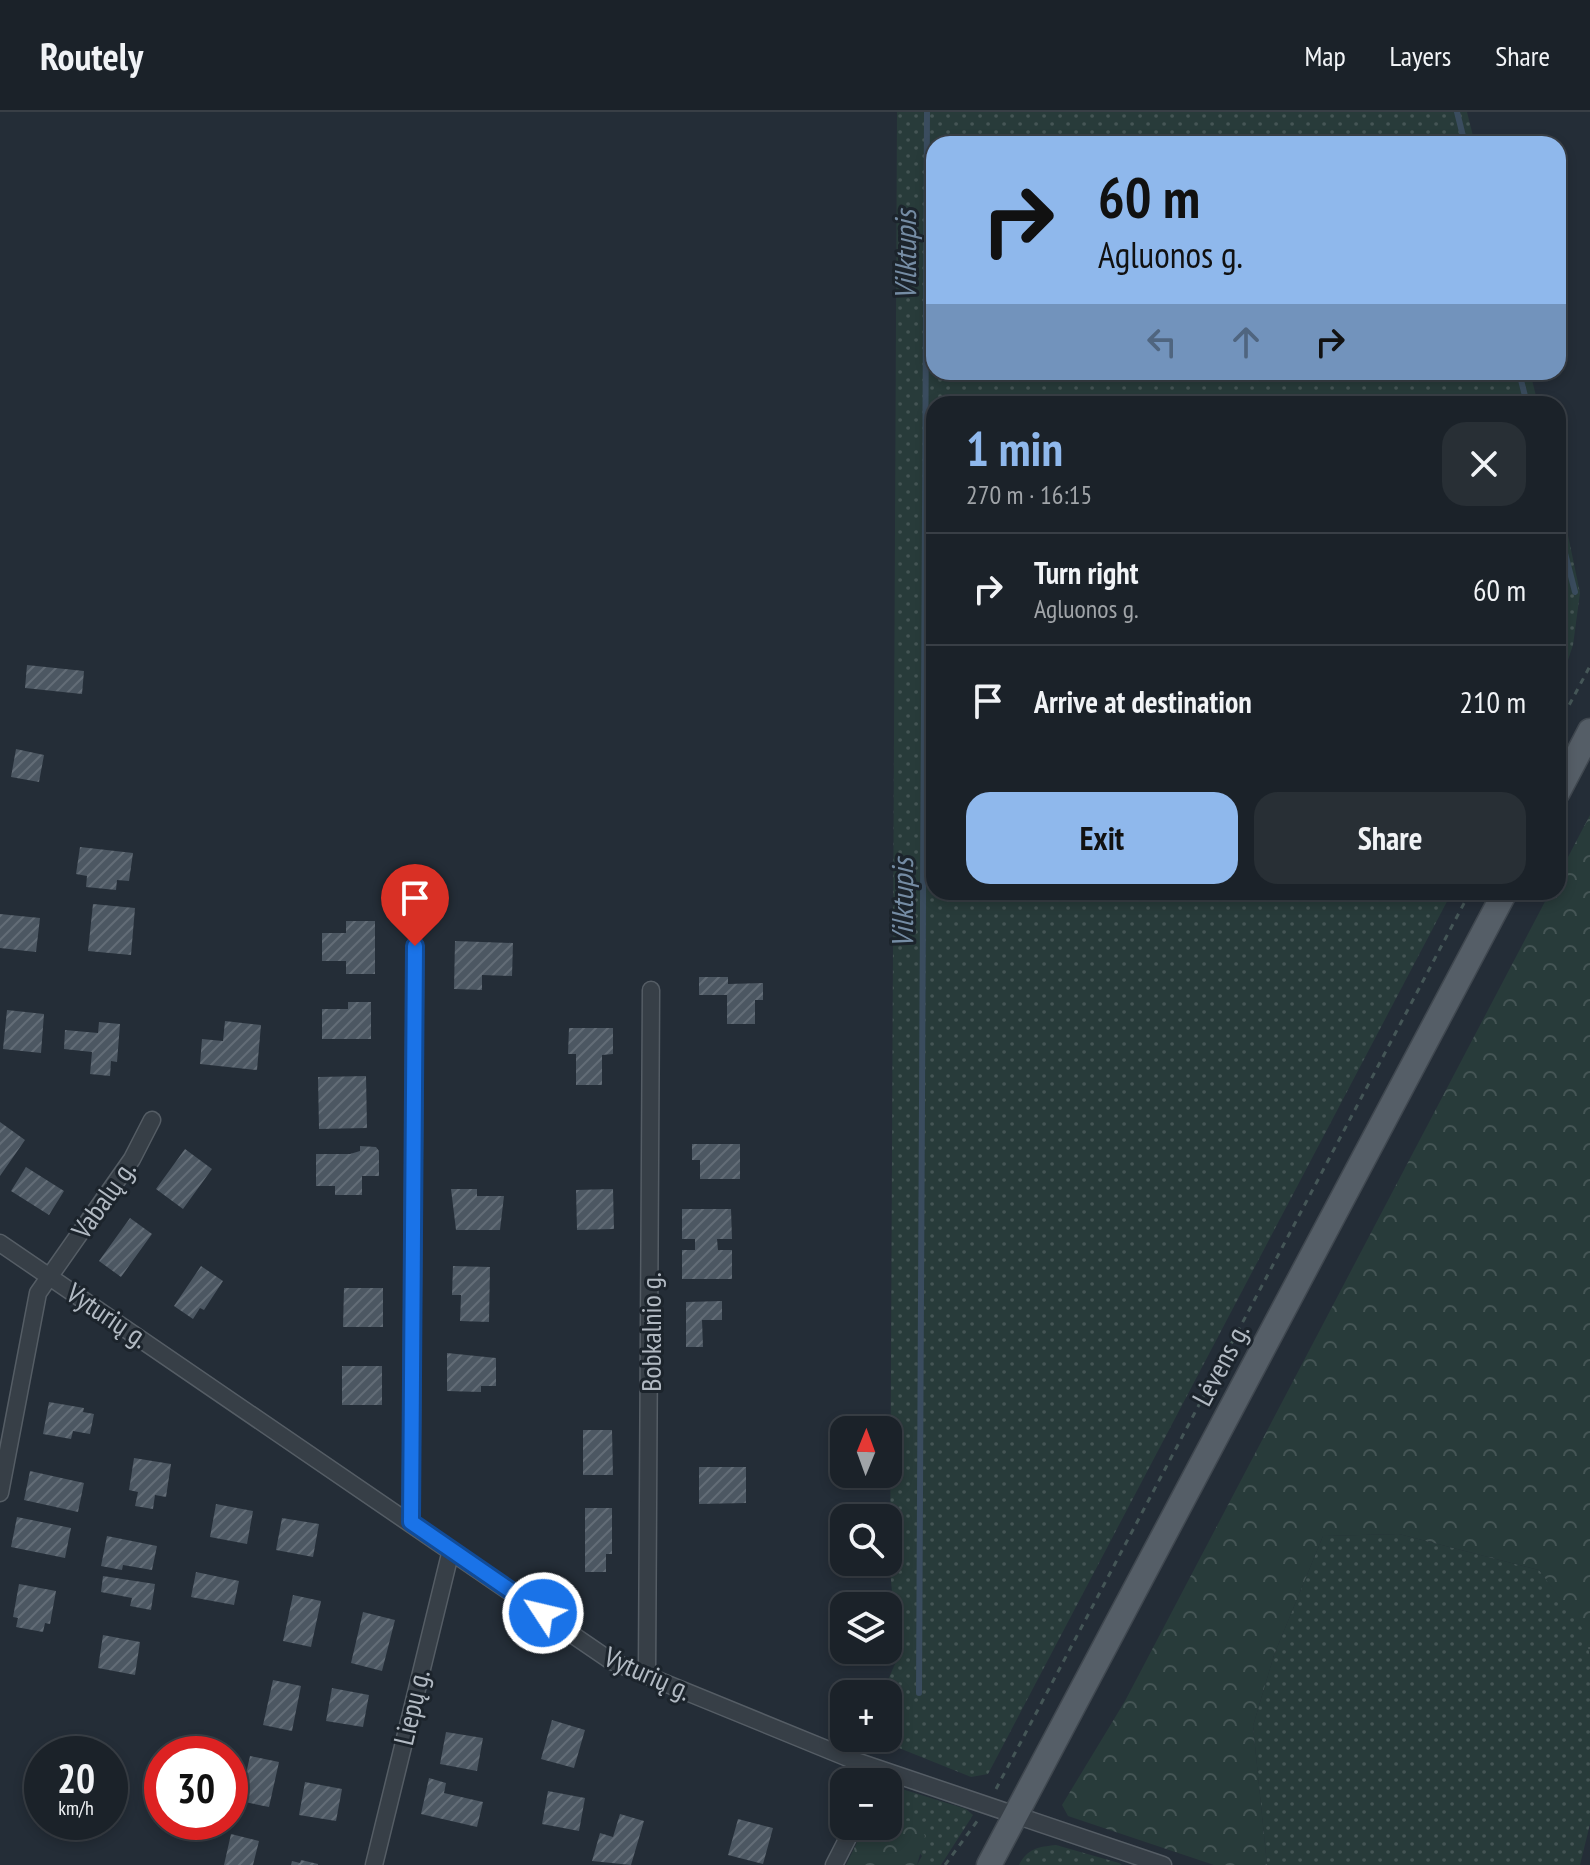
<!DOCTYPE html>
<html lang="en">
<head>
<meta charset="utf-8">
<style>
	:root { --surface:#1b2229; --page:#282f35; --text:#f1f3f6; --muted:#a0a4a8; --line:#393f46; --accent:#8fb8ec }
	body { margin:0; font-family:"PT Sans Narrow",sans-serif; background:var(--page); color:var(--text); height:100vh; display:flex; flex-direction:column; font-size:30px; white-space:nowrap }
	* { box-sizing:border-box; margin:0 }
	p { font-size:26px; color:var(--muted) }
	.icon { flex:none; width:44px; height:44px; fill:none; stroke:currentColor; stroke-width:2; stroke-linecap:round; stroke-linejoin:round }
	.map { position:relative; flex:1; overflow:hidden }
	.details { position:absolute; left:926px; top:284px; width:640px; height:504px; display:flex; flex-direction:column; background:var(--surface); border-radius:24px; box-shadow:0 4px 12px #0003,0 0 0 2px var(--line) }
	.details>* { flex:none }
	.top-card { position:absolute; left:926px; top:24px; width:640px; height:244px; border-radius:24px; box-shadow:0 4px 12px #0003,0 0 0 2px var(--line); background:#8fb8ec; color:#111; overflow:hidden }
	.needle { width:52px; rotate:1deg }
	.buttons { position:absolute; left:830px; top:1304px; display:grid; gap:16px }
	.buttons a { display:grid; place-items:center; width:72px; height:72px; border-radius:16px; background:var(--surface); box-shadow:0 4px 12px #0003,0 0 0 2px var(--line); font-size:40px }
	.speed { position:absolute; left:24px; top:1624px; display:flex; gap:16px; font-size:40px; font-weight:700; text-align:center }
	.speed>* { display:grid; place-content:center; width:104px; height:104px; border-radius:50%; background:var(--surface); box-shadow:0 4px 12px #0003,0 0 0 2px var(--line); line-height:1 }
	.speed small { font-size:20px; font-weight:400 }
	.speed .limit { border:12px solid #d22; background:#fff; color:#111 }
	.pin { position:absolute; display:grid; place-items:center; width:68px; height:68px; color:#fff; margin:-82px -34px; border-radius:50% 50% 50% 0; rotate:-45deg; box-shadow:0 0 8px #0007 }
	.pin .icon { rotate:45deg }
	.me { position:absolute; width:88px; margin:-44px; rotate:305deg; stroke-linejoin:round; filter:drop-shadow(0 0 6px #0008) }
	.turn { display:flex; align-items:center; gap:28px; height:168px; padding:0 40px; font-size:36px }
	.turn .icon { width:104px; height:104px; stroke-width:2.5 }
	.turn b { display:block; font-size:56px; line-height:68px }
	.lanes { display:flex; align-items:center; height:76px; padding:0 40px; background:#0003; justify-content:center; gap:40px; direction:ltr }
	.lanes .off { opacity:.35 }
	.round { display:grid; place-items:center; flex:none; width:84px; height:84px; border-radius:24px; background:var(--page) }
	.headline { display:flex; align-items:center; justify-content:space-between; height:136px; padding:0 40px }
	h1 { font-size:48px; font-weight:700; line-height:60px; color:var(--accent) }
	.cta { display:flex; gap:16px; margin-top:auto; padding:16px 40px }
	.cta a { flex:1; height:92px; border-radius:24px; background:var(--accent); color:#111; font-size:32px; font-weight:700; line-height:92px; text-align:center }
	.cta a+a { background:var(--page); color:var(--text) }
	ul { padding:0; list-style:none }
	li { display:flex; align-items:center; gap:24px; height:112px; padding:0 40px; border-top:2px solid var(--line) }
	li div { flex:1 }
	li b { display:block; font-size:30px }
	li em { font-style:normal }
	header { display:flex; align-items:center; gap:48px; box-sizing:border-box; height:112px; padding:0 40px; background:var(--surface); border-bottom:2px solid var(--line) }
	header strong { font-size:38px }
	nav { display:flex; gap:44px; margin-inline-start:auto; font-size:28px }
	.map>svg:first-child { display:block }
	.grass { fill:url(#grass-dots) }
	.forest { fill:url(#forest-crowns) }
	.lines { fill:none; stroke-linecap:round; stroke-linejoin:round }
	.stream { stroke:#3a4c5e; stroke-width:6 }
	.building { fill:url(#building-hatch) }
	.street-casing { stroke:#555d65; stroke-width:19 }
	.primary-casing { stroke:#404850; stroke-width:27 }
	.path { stroke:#455657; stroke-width:3; stroke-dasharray:6 6; stroke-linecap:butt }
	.street { stroke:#373f47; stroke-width:16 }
	.primary { stroke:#555e67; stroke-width:24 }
	.route-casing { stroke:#114b97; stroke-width:20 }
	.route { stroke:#1a73e8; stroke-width:14 }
	.labels { text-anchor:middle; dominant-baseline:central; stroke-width:6; stroke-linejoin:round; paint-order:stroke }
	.street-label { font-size:28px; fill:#b2bac3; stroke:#1c242c }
	.water-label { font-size:30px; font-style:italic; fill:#758ca4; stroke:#1c242c }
</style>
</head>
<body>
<header>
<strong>Routely</strong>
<nav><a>Map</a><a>Layers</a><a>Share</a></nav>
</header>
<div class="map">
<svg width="1590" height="1753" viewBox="0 0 1590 1753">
	<defs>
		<pattern id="grass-dots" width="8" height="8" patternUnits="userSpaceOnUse" patternTransform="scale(2)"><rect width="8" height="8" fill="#283b3a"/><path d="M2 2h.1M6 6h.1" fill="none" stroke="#455555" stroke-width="1.8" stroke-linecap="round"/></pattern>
		<pattern id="forest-crowns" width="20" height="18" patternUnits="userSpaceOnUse" patternTransform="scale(2)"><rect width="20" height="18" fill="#283b3a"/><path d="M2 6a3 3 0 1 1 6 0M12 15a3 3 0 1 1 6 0" fill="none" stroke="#455555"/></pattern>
		<pattern id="building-hatch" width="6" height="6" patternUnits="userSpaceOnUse" patternTransform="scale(2)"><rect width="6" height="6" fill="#4c5762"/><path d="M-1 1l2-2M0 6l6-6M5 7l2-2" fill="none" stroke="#636d77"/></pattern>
	</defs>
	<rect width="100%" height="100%" fill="#242d37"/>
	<path class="grass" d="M897 0H1467L1475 32H934V260H1530L1538 292H934V780H1452L988 1662 971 1665 874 1626H888V1582H882L898 1545 890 1458Z
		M1558 375 1580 481 1573 533 1558 578Z
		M1399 1422 1539 1458 1585 1519 1590 1544V1712L1580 1753H1267L1253 1614 1274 1543 1323 1424Z
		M902 1677 966 1697 973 1703 941 1753H917L922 1744 892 1707 888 1708V1683Z
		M1056 1733 1119 1751 1122 1753H1019C1028 1736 1038 1735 1056 1733Z"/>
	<path class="forest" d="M1590 703V1544L1584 1519 1539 1458 1399 1422 1323 1424 1274 1543 1253 1614 1267 1753H1214L1068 1704 1062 1693 1125 1589 1550 780H1558V764Z
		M888 1708 915 1709 925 1724 917 1753H846L865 1714H888Z"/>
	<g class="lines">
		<path class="stream" d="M1457 0 1465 32
			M1519 260 1527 292
			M1558 414 1575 480
			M919 1581 927 0"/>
	</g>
	<path class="building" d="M27 553 84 559 82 582 25 576Z
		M16 637 44 643 39 670 11 665Z
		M80 735 133 741 129 769 117 768 116 778 86 775 87 764 76 762Z
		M93 792 135 796 131 843 88 839Z
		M0 802 40 806 36 840 0 836Z
		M346 809H375V862H346V849H322V821H346Z
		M455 829 513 831 512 864 482 863V878L454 877Z
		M699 865H728V872L763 871V888H755V912H727V883H699Z
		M348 890H371V927H322V897H348Z
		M7 898 44 902 41 941 3 937Z
		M225 909 261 913 257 958 200 952 202 927 223 929Z
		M99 910 120 912 117 950 111 949 110 964 90 962 92 940 64 937 65 918 98 921Z
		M569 916H613V942L602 943V973H576V942H568Z
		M366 964 367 1016 319 1017 318 965Z
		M0 1010 25 1028 0 1064Z
		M692 1032H740V1067H700V1048H692Z
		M360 1034 376 1035 379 1039V1064H362V1083H335V1074H316V1042H350L360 1039Z
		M185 1037 212 1057 183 1097 156 1077Z
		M26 1055 64 1079 49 1103 11 1079Z
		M451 1077H477V1084H504L500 1118H456Z
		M613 1077 614 1117 577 1118 576 1078Z
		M682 1097H731L732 1127H717L718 1138H732V1167H682V1138H695V1127H682Z
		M130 1106 152 1122 121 1165 99 1149Z
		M201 1154 223 1169 204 1198 200 1196 193 1207 174 1194Z
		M453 1154 490 1155 489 1210 460 1209 461 1183H452Z
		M344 1176H383V1215H343Z
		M722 1189V1208H702L703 1235H686V1190Z
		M447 1241 496 1246V1274H481V1280L447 1279Z
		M342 1254H382V1293H342Z
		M49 1290 84 1296 83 1300 94 1302 90 1322 73 1319 71 1327 43 1322Z
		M583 1318H612L613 1363H583Z
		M134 1346 171 1352 166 1385 155 1383 153 1397 135 1394 138 1380 129 1378Z
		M699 1355H746V1391L699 1392Z
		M30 1359 84 1371 78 1400 24 1388Z
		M216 1392 253 1399 247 1432 210 1425Z
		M585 1396H612V1442H606V1460H585Z
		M17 1405 71 1416 65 1446 11 1435Z
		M282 1406 319 1412 313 1445 276 1438Z
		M107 1424 157 1434 152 1458 123 1453 122 1458 101 1454Z
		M196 1460 239 1469 234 1493 191 1485Z
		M103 1464 155 1472 151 1498 130 1494 132 1486 101 1480Z
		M19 1472 56 1479 50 1512 45 1511 43 1520 16 1515 18 1506 13 1505Z
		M293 1483 321 1489 311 1535 283 1529Z
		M363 1500 395 1508 382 1559 351 1551Z
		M103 1523 140 1530 135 1563 98 1556Z
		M273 1568 301 1574 292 1619 263 1613Z
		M332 1576 369 1583 363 1615 326 1609Z
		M552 1608 585 1618 574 1656 541 1647Z
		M446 1620 483 1626 477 1659 440 1652Z
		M250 1644 279 1650 269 1695 240 1689Z
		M429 1666 446 1671 444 1681 483 1690 477 1715 421 1702Z
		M305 1670 342 1677 336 1709 299 1703Z
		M548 1679 585 1686 579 1719 542 1712Z
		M620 1702 644 1709 631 1753 592 1749 600 1721 613 1725Z
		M738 1707 773 1716 763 1752 728 1743Z
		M231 1722 259 1729 253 1753H224Z
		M301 1748 318 1752V1753H291L292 1749 300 1751Z"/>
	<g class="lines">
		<defs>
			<path id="street" d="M0 1131 611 1549 853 1648 1163 1753
				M0 1381 38 1181 132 1047 152 1008
				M411 1410 415 834
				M647 1563 651 878
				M374 1753 451 1438
				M834 1753 854 1714"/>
			<path id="primary" d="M1558 680 1590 619
				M989 1753 1505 780"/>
		</defs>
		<use href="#street" class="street-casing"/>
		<use href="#primary" class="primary-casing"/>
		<path class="path" d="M1558 614 1590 554
			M996 1677 1470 780
			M945 1753 978 1708"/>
		<use href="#street" class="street"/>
		<use href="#primary" class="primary"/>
	</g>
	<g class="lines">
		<defs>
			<path id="route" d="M415 834 411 1410 543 1501"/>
		</defs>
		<use href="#route" class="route-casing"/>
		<use href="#route" class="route"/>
	</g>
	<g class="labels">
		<g class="street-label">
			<text transform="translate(103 1087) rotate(-55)">Vabalų g.</text>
			<text transform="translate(108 1203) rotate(34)">Vyturių g.</text>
			<text transform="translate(650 1220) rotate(-90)">Bobkalnio g.</text>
			<text transform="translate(1220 1252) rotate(-62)">Lėvens g.</text>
			<text transform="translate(648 1561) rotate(24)">Vyturių g.</text>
			<text transform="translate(411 1595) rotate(-77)">Liepų g.</text>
		</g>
		<g class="water-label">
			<text transform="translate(904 143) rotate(-90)">Vilktupis</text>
			<text transform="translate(901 791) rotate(-90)">Vilktupis</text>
		</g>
	</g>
</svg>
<div class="buttons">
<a><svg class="needle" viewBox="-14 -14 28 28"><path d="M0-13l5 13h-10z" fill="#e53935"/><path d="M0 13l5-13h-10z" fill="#a0a4a8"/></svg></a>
<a><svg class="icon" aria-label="search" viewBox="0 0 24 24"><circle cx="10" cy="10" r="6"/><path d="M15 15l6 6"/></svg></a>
<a><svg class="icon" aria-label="layers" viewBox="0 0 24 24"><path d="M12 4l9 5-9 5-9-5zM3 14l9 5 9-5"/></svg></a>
<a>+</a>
<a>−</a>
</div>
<div class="speed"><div>20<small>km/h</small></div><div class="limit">30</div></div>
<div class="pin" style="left:415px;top:834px;background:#d93025"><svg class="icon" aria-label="arrive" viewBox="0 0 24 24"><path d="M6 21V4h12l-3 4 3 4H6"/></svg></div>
<svg class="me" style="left:543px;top:1501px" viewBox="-20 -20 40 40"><circle r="17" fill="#1a73e8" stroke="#fff" stroke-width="3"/><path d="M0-11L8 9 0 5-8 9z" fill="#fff"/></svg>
<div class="top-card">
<div class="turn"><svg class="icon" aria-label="right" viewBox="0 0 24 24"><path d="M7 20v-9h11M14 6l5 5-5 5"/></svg><div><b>60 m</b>Agluonos g.</div></div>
<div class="lanes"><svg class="icon off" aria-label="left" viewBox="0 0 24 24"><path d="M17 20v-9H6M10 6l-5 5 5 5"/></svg><svg class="icon off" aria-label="ahead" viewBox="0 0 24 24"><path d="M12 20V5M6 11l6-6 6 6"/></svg><svg class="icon" aria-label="right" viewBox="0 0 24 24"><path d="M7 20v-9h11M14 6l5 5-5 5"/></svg></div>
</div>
<section class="details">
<div class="headline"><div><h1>1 min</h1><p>270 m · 16:15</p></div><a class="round"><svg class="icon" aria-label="close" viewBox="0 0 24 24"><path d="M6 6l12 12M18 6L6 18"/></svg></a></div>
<ul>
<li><svg class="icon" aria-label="right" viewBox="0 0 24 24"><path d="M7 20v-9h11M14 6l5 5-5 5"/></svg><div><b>Turn right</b><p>Agluonos g.</p></div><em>60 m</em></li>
<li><svg class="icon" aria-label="arrive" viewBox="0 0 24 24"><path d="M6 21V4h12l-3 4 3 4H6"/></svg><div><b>Arrive at destination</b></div><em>210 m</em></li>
</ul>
<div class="cta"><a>Exit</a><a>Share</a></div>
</section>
</div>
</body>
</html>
